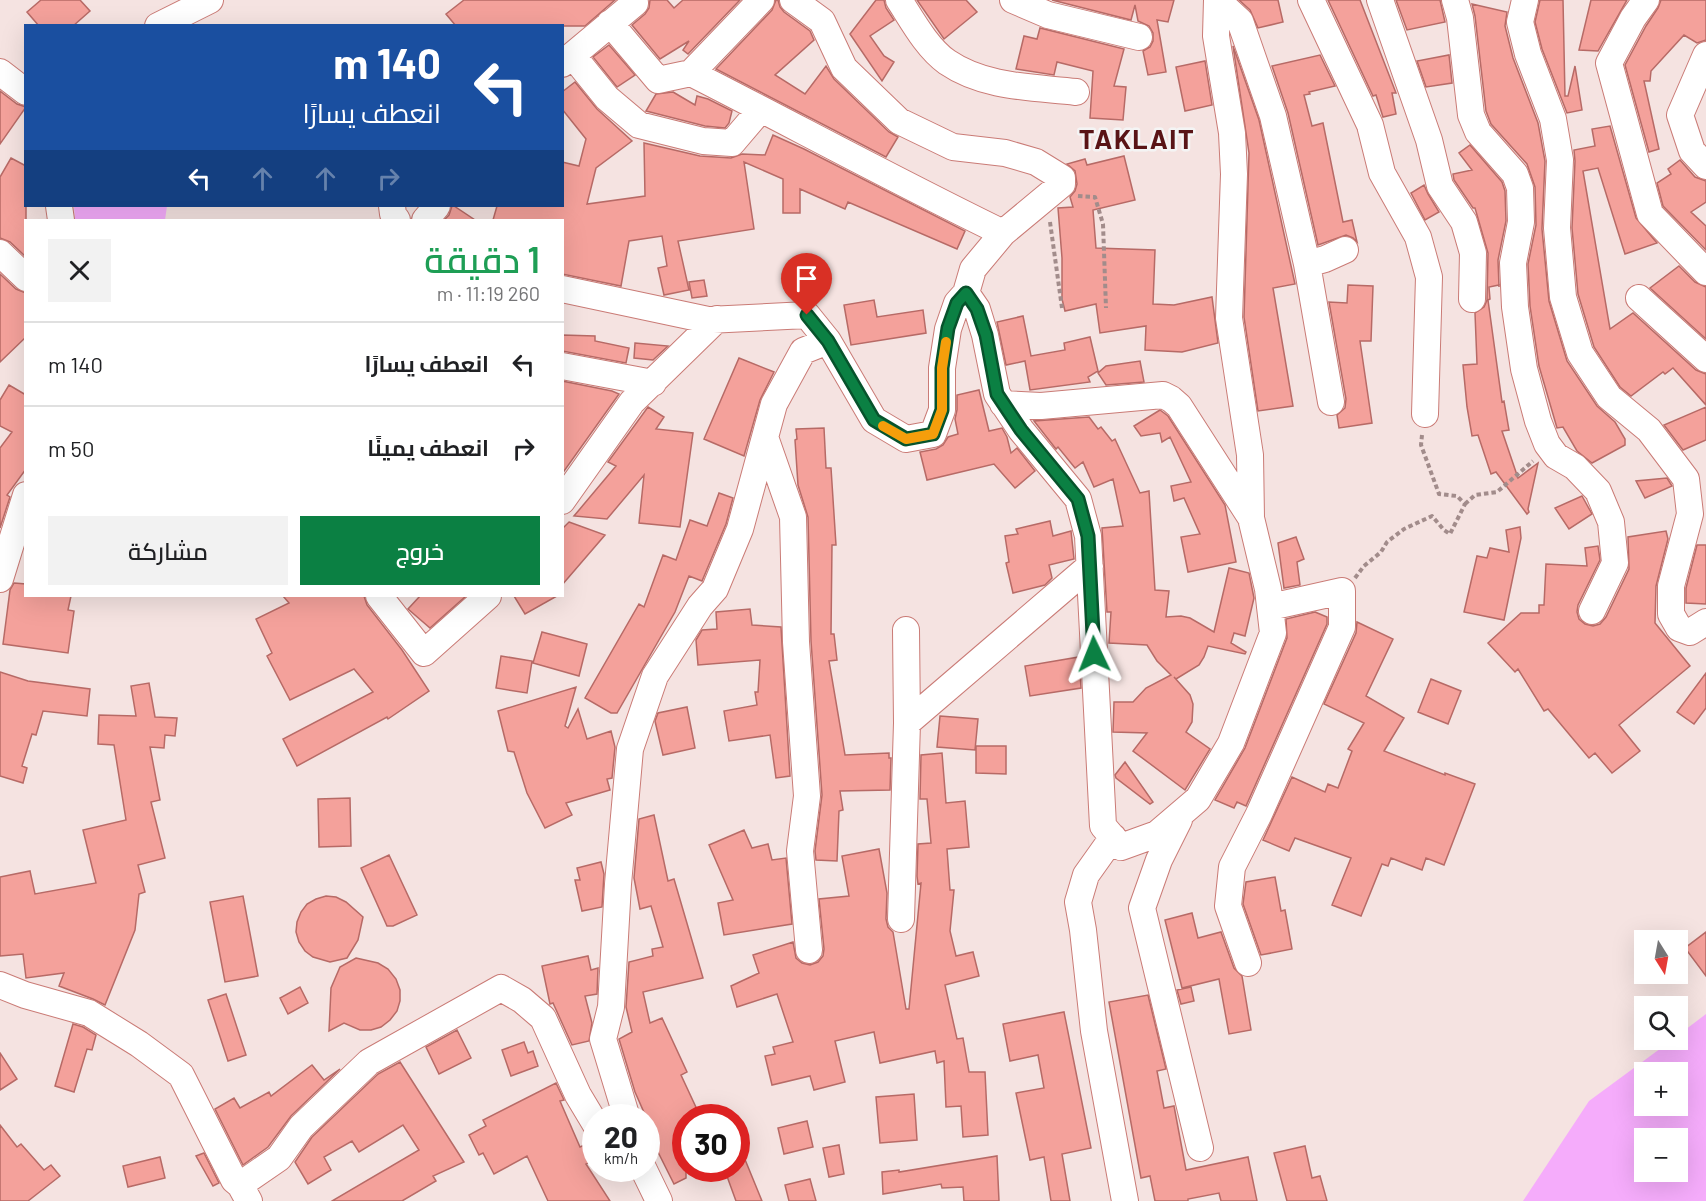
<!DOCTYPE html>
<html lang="ar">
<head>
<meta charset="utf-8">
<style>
	:root { --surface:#fff; --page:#f2f2f2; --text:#202124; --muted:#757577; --line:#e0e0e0; --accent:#0b8043 }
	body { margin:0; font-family:Barlow,Cairo,sans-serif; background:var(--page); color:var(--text); direction:rtl; height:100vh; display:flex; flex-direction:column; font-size:22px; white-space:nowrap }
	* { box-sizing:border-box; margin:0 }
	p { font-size:20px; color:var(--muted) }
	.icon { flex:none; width:33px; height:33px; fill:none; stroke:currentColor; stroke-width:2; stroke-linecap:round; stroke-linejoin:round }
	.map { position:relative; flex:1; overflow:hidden; direction:ltr }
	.side { position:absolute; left:24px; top:219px; width:540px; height:378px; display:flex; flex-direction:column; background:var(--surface); border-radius:0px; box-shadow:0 6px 24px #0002; direction:rtl }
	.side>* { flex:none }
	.banner { position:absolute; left:24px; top:24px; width:540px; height:183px; border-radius:0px; box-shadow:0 6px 24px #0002; direction:rtl; background:#1a4fa0; color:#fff; overflow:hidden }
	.needle { width:39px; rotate:169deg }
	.fabs { position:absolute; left:1634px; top:930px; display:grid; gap:12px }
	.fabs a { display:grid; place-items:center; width:54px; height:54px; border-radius:0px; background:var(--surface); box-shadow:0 6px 24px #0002; font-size:30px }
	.speed { position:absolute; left:582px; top:1104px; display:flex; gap:12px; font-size:30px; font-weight:700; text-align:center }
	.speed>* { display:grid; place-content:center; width:78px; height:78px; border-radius:50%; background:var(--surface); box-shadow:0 6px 24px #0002; line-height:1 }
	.speed small { font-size:15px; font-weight:400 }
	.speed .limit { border:9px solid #d22; background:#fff; color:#111 }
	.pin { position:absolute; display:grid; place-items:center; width:51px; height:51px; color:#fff; margin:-62px -26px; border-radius:50% 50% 50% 0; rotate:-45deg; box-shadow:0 0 6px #0007 }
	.pin .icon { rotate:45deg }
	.me { position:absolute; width:66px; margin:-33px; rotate:358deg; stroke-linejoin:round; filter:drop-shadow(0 0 4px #0008) }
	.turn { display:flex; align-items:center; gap:21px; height:126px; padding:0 24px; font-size:27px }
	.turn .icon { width:78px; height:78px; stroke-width:2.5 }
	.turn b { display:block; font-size:42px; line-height:51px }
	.lanes { display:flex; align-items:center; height:57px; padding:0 24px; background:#0003; justify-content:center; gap:30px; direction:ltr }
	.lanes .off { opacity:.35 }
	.round { display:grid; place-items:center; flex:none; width:63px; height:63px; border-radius:0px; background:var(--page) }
	.head { display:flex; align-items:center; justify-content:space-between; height:102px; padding:0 24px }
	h1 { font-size:36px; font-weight:600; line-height:45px; color:#1e9e55 }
	.action { display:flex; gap:12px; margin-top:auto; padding:12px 24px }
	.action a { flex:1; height:69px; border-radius:0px; background:var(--accent); color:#fff; font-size:24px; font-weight:600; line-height:69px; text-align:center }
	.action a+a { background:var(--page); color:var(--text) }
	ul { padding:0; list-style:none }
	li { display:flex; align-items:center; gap:18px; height:84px; padding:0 24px; border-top:2px solid var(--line) }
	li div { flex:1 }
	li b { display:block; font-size:22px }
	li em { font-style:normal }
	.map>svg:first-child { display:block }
	.green { fill:#f5acfb; fill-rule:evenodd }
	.building { fill:#f4a19b; stroke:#b76a66; stroke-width:1.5 }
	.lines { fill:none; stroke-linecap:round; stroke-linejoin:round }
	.minor-casing { stroke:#ca7b76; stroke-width:28 }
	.path { stroke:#a28c8b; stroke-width:4; stroke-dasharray:4.5 3; stroke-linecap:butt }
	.minor { stroke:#fff; stroke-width:26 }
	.route-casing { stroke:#07532c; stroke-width:15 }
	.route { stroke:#0b8043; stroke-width:10 }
	.slow { stroke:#f59e0b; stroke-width:10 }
	.labels { text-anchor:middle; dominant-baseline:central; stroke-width:5; stroke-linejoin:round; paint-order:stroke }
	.district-label { font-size:27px; font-weight:bold; letter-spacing:1.5px; fill:#591416; stroke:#f4f4f4 }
</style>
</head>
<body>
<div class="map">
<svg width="1706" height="1201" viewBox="0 0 1706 1201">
	<rect width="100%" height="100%" fill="#f5e3e1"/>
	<path class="green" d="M74 206H167L165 220H75Z
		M1706 1014V1201H1523L1589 1101 1672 1040H1677V1036ZM1644 1072H1677V1106H1644ZM1644 1138H1677V1172H1644Z"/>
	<path class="building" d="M41 0H80L90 11 73 26H39L27 12Z
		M464 0H615L585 26H456L446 14Z
		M650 0H667L674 8 683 0H740L688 54 683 50 689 41 660 59 632 25 645 14 649 8Z
		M776 0H778L780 7 784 12 810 31 814 40 775 75 805 94 826 66 834 79 889 132 898 137 886 157 716 69 772 10Z
		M876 0H884L886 8 894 20 870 36 884 56 894 62 882 81 850 34Z
		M917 0H966L977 12 944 39Z
		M1052 0H1174L1168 22 1157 20 1166 72 1148 75 1143 51 1150 47 1153 41V33L1149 26 1138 21 1135 5 1131 20Z
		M1239 0H1278L1283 22 1258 28 1250 10Z
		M1328 0H1360L1396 93H1392L1396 114 1383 117 1376 95 1373 96Z
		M1396 0H1440L1445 22 1407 30Z
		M1540 0H1563L1565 96H1568L1575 66 1582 110 1567 113 1542 49 1535 22Z
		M1591 0H1627L1598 51 1579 50Z
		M1661 0H1706V40L1697 43 1684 35 1651 71 1650 81H1644L1659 149 1649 152 1625 65 1646 26 1658 8Z
		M1472 4 1507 12 1505 26 1513 58 1538 123 1545 161 1542 229 1549 301 1567 361 1597 406 1615 422 1625 439V445L1592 463 1577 451 1563 427 1557 428 1539 366 1530 306 1528 264 1536 225 1535 187 1527 164 1491 124 1486 111 1475 16Z
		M1040 28 1124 49 1114 86 1126 87 1123 120 1090 118 1093 71 1057 62 1054 75 1016 69 1024 36 1037 39Z
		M609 45 635 75 617 87 593 57Z
		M1233 46 1259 120 1295 284 1273 288 1293 406 1258 411 1244 317 1249 153Z
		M1320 55 1335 86 1309 92 1310 94 1304 95 1312 126 1323 123 1343 222 1352 220 1357 242 1353 238 1346 235 1318 245 1288 113 1272 66Z
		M1449 55 1452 83 1426 87 1417 61Z
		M1205 61 1212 105 1185 111 1176 67Z
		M575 82 597 109 632 141 596 168 587 204 645 196 644 143 700 156 731 158 742 154 765 155 773 135 804 149 965 231 957 249 848 202 845 209 800 189V213H783V179L744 162 754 229 678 241 689 290 664 295 658 268 667 266 662 236 629 241 621 286 562 274V220H493L497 206H562V162L579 166 586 139 562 109V92Z
		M0 91 17 104 26 107 0 144Z
		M673 92 695 105 697 96 708 99 732 111 729 123 725 128 705 126 646 111 656 94Z
		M1610 126 1636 218 1657 243 1625 254 1598 168 1583 171 1610 329 1633 313 1696 370 1706 374V405L1673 368 1665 374 1663 372 1631 396 1620 387 1594 347 1578 294 1572 228 1575 161 1574 150 1595 146 1592 129Z
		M1470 145 1502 182 1505 191 1506 221 1498 260 1499 287V285L1489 287 1490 299 1488 300 1502 402 1504 401 1509 430 1502 431 1518 478 1538 463 1528 509 1529 512 1527 514 1496 472 1491 474 1478 435 1472 436 1467 407 1463 365 1477 364 1475 313 1484 307 1487 300 1488 253 1475 208H1473L1454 180 1453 174 1472 170 1459 153Z
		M1124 156 1135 200 1093 210 1096 248 1155 250 1153 304 1174 305 1212 297 1218 343 1182 352 1145 350 1146 326 1100 333 1096 304 1065 311 1062 299V258L1058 208 1073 207 1070 197 1075 191 1077 184 1075 171 1067 164 1085 159 1087 165Z
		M11 158 26 166V257L10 242 0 238V177Z
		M1680 160 1695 177 1706 181V202L1691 212 1706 226V250L1663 206 1657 183 1671 174 1668 169Z
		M1424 185 1428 194 1439 212 1425 220 1411 193Z
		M452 206H454L475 220H444L449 215Z
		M1679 266 1695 282 1706 287V339L1650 288Z
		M0 274 16 289 26 293V337L0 362Z
		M704 280 707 296 692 298 689 282Z
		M1348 285 1373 286 1371 341H1360L1372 423 1339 428 1337 415 1345 408 1346 399 1329 302 1347 303Z
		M874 300 877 317 923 310 926 333 851 345 844 305Z
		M1023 316 1031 356 1065 350 1064 343 1090 337 1098 371 1088 377 1090 382 1030 390 1025 361 1006 365 997 322Z
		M562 335 595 336V341L629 348 626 363 562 351Z
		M635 343 668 346 653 360 634 358Z
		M739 358 774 372 760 400 744 456 704 439Z
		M1140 361 1144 382 1106 385 1098 373 1106 366Z
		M562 381 612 391 619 394 562 474Z
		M9 385 26 395V469L7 495 10 497 0 528V448L12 432 0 426V400Z
		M979 390 989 431 1002 428 1007 437 1011 453 1017 448 1035 471 1015 488 994 464 927 480 920 452 936 449 943 445 948 437 958 434 955 419 957 410V395Z
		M648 407 664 417 656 429 693 433 680 527 639 523 644 475 607 519 574 516 616 466 608 462Z
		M1706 407V440L1683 450 1664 425Z
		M1160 410 1168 416 1225 505 1236 562 1188 572 1181 537 1200 534 1184 498 1174 501 1171 486 1191 482 1170 437 1162 442 1160 433 1141 436 1134 426Z
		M1089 417 1098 429 1101 427 1112 441 1115 439 1140 493 1149 491 1155 590 1169 591 1166 617 1181 616 1190 618 1214 632 1229 568 1249 573 1254 598 1245 636 1234 633 1231 643 1246 652 1245 654 1208 646 1204 657 1199 665 1176 679 1174 677 1190 695 1193 704 1192 722 1186 732 1210 749 1185 790 1133 751 1147 733 1113 732 1114 702H1133L1146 688 1171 675 1157 661 1147 645 1109 643 1111 612H1107L1102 528 1123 526 1113 479 1094 487 1083 462 1075 468 1058 447 1056 449 1034 421Z
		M824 428 826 468H831L836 545H832L831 634H834L837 660 829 661 845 755 889 753V758H891L890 790 840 791 843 810 839 811 837 861 816 860 815 851 822 795 811 641 808 517 798 485 795 440 797 439 796 429Z
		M1667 478 1672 486 1645 498 1636 481Z
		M719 493 733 498 726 524 702 581 689 576 675 612 617 713H611L585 698 639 604 644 607 663 555 676 560 690 520 707 526Z
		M1582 496 1592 514 1569 529 1555 508Z
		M1050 521 1053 536 1071 531 1074 559 1049 565 1052 578 1045 585 1013 593 1006 563 1009 562 1005 536 1018 534 1016 529Z
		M569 522 605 535 562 585V529Z
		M1520 527 1521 538 1504 620 1464 612 1477 556 1487 558 1490 548 1509 552 1506 530Z
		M1666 531 1668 539 1656 586 1655 623 1690 666 1619 725 1640 751 1612 773 1595 753 1589 758 1548 709 1544 711 1518 669 1515 672 1488 643 1521 613H1539V605H1544L1546 564 1587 566 1585 548 1598 546 1600 560 1578 605 1577 612 1579 619 1585 624 1593 626 1600 624 1606 617 1629 569 1628 537Z
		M1296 537 1304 559 1297 562 1300 585 1284 588 1278 543Z
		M1697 545H1706V604L1686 603V588Z
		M14 583 26 584V596H71L68 610 74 611 68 653 3 644 10 590Z
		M283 596H364L367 605 402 650 429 691 388 719 387 717 297 766 283 739 373 692 354 669 290 700 267 656 272 653 256 619 289 603Z
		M420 596H466L430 628 408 609Z
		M514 596H557L525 614Z
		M750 609 752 625 781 627 790 776 776 778 770 735 729 741 724 711 757 705 755 692H758L760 660 698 665 696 640 702 630 717 629 716 612Z
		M1315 612 1327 617V624L1246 806 1237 802 1234 808 1215 800 1245 748 1287 638 1286 619Z
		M1357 622 1393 639 1366 696 1404 718 1384 751 1445 775V773L1475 784 1444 865 1426 858 1422 870 1391 858 1388 866 1382 864 1361 916 1332 905 1351 858 1295 838 1289 851 1263 840 1292 777 1325 792 1328 784 1338 788 1352 751 1348 749 1364 723 1324 704 1356 633Z
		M542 632 587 644 579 676 533 663Z
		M501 656 532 661 527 693 496 688Z
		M1079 657 1081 688 1030 696 1025 666Z
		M0 672 28 681 90 689 87 716 43 711 36 735 32 734 22 766 27 768 23 783 0 776Z
		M1706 673V708L1694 724 1677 712Z
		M1431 679 1461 691 1448 724 1418 712Z
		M149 683 155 717 177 718 175 736 165 735 164 748 150 747 160 800 151 802 165 858 138 865 145 892 139 894 135 930 105 1005 93 999 59 986 64 973 26 978 23 954 0 956V877L30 871 35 894 96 883 83 830 126 820 114 745 98 744 99 715 136 716 131 686Z
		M576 687 565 726 568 728 578 709 587 739 611 731 615 747 612 778 607 779 610 790 566 803 572 815 545 828 527 793 514 752 508 751 498 711Z
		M687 707 695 748 663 755 655 721 658 713Z
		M940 716 978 719 975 750 937 747Z
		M976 746H1006V774L976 773Z
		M942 753 946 803 965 801 969 847 947 849 950 890H954L950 931 956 956 973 952 979 976 945 985 957 1039 963 1038 969 1072H985L988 1135 963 1137 961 1106 946 1107 944 1061 937 1063 935 1051 880 1063 874 1032 835 1041 845 1082 814 1090 810 1076 772 1085 765 1056 775 1054 773 1047 793 1042 777 994 737 1007 731 986 759 973 753 955 793 942 796 958 802 963 810 965 818 962 823 956 824 949 819 899 849 896 842 856 879 849 887 893 886 919 888 927 893 932 906 1009H909L921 883 918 884 917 876 918 844 931 843 927 799H920L921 755Z
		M1125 762 1153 802 1150 804 1116 778 1115 775Z
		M350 798 351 846 319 847 318 799Z
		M654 815 668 881 674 879 703 978 643 992 650 1023 662 1018 687 1072 681 1075 701 1118H686V1178L674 1184 646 1128V1117L635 1092 619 1039 632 1032 626 1007 629 962 653 956 652 949 663 947 651 906 640 909 634 878 639 819Z
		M744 830 752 848 768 844 772 860 786 858 792 924 724 935 718 903 733 900 709 845Z
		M389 855 417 915 393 926H387L361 868Z
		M601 862 604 874 602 907 582 911 575 880H580L577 868Z
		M1275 877 1281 911 1285 910 1292 949 1261 955 1243 904 1246 882Z
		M243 896 258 976 225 982 210 902Z
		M326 896 336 897 346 902 363 917 358 940 347 958 330 962 313 957 305 951 299 942 296 932 297 922 301 912 307 904 316 899Z
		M1192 913 1198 938 1221 932 1234 968 1242 976 1251 1030 1229 1034 1219 979 1182 988 1165 920Z
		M1706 932V976L1685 948Z
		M588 956 591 970 598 968 597 994 585 996 592 1023 589 1041 572 1045 553 1003 550 1004 542 966Z
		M356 958 378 963 388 969 396 979 400 990V1001L397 1011 390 1020 381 1027 371 1030H360L344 1023 329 1031 331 988 340 967Z
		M300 987 308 1003 288 1014 280 998Z
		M1191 987 1194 1001 1181 1004 1177 990Z
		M226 994 246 1055 228 1061 208 1000Z
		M1148 995 1166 1069 1157 1071 1164 1108 1174 1106 1186 1170 1248 1157 1257 1201H1221L1219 1193 1188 1199V1201H1155L1150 1176 1141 1178 1109 1002Z
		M1064 1012 1091 1148 1062 1154 1070 1201H1051L1044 1157 1030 1160 1016 1093 1044 1088 1038 1055 1010 1061 1003 1024Z
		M73 1024 83 1027 96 1035 92 1050 87 1049 74 1092 55 1086Z
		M457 1030 471 1058 439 1074 426 1047Z
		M524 1042 528 1053 533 1051 538 1066 511 1076 502 1050Z
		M0 1053 17 1079 0 1090Z
		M400 1062 464 1162 433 1176 436 1181 402 1201H332L419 1150 403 1125 359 1152 352 1141 324 1157 331 1170 308 1184 295 1162 312 1137 378 1074Z
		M312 1065 324 1080 340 1069 291 1116 268 1147 243 1165 215 1109 234 1098 240 1108 269 1092 271 1096Z
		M556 1083 564 1100 560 1101 580 1147 596 1140V1160L586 1164 610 1201H548L527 1156 494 1174 483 1153 479 1155 469 1135 486 1126 483 1120Z
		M914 1094 917 1140 880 1143 876 1097Z
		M807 1121 813 1147 784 1154 778 1128Z
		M0 1125 17 1147 21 1144 44 1170 51 1165 60 1176 28 1201H0Z
		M736 1140H737L762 1201H736L724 1168H736Z
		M839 1145 844 1174 829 1177 823 1148Z
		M1305 1146 1312 1178 1320 1176 1327 1201H1287L1274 1153Z
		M204 1153 219 1183 213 1186 196 1156Z
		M997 1156 999 1201H964L963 1187 942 1188 941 1184 883 1194 882 1172 899 1170V1172Z
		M160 1157 165 1178 128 1187 123 1166Z
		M810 1179 816 1201H789L785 1185Z"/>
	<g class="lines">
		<defs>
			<path id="minor" d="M761 0 691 73C795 126 898 182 1003 233
				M793 0 822 21 844 68 899 121 953 147 1005 153 1036 162 1062 178V184L1003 233 973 269 966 293
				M899 0C912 20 927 48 947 62 985 88 1033 87 1076 92
				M1013 0 1048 15 1139 37
				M1311 0 1370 125 1382 173 1418 237 1429 277 1425 414
				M1380 0 1429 140 1440 186 1464 222 1473 253 1472 299
				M1455 0 1460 18 1471 115 1478 132 1515 174 1520 188 1521 222 1513 263 1515 307 1524 369 1538 421 1547 444 1556 456 1575 467 1598 491 1611 522 1615 563 1592 611
				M1525 0 1520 22 1528 54 1553 119 1560 160 1557 228 1563 297 1580 353 1609 397 1649 430 1686 479 1690 514 1671 586V614L1679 628 1690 632 1706 622
				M1646 0 1633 18 1609 63 1650 214 1706 272
				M610 23 658 80 691 73
				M158 26 210 0
				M1706 55 1680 115 1692 151 1706 166
				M573 56 607 98 639 125 703 141 732 143 761 109
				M562 64 635 3
				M0 72 26 92
				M59 206 61 220
				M392 206 393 214 397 220
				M425 220 437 206
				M0 253 26 278
				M1307 264 1325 259 1345 250
				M562 289 708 320 807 315 828 341
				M1639 298 1706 359
				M562 366 653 383
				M1003 404 1041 406 1163 395 1171 399 1179 406 1251 518
				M765 437 793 517 796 642 807 796 800 851 809 950
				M562 501 632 402 717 319
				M0 579 26 495
				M379 596 424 653 488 596
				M906 630 907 723
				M1179 820 1159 860 1142 908 1200 1148
				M1113 837 1086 875 1078 902 1083 930 1094 1031 1125 1201
				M901 919 907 723 1090 566
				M1248 963 1228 906 1232 867 1259 814 1342 627V591L1270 607
				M0 985 25 995 89 1013 139 1044 181 1075 234 1180 240 1185 249 1201
				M627 1118 603 1039 611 1007 618 884 630 749 655 676 700 606 715 589 740 529 774 404 803 351 828 341 874 420 906 439 933 434 942 410V368L948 329 957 303 966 293 977 309 985 335 997 394 1021 430 1078 499 1088 536 1103 826 1121 847 1157 834 1198 799 1231 743 1273 633 1268 589 1251 518 1250 455 1229 318 1234 174 1232 133 1216 36 1217 0 1240 21 1273 116 1307 264 1331 402
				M643 1168 659 1201
				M240 1185 279 1158 301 1127 369 1062 501 988 522 1000 543 1018 578 1095 596 1125"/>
		</defs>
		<use href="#minor" class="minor-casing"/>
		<path class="path" d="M1078 196 1095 197 1103 224 1106 308
			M1050 222 1062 308
			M1465 504 1475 495 1497 492 1533 461
			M1355 578 1364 566 1381 552 1387 542 1404 529 1432 516 1444 530 1450 534 1465 504 1457 496 1439 494 1421 445 1422 435"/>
		<use href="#minor" class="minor"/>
	</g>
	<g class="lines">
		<defs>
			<path id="route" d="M807 315 828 341 874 420 906 439 933 434 942 410V368L948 328 957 303 966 293 977 309 986 335 997 394 1021 430 1078 499 1088 536 1094 654"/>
		</defs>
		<use href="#route" class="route-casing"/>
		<use href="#route" class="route"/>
		<path class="slow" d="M883 426 906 439 933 434 942 410V368L946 342"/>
	</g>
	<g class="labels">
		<g class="district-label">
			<text x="1137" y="138">TAKLAIT</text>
		</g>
	</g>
</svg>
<div class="fabs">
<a><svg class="needle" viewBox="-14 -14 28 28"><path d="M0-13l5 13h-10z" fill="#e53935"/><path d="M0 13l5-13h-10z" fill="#757577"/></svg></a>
<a><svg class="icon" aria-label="search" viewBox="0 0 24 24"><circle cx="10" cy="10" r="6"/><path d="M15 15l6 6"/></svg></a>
<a>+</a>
<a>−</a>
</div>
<div class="speed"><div>20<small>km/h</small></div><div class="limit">30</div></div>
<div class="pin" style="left:807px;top:315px;background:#d93025"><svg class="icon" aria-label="arrive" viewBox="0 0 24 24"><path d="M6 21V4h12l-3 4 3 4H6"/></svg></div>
<svg class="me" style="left:1094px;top:654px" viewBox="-20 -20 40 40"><path d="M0-17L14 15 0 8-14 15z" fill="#0b8043" stroke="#fff" stroke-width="4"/></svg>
<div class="banner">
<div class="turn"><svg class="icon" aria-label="left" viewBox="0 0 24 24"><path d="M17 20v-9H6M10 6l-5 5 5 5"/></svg><div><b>140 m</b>انعطف يسارًا</div></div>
<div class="lanes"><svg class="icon" aria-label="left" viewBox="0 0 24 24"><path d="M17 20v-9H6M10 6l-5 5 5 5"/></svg><svg class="icon off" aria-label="ahead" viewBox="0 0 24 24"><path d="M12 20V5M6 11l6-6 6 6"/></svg><svg class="icon off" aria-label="ahead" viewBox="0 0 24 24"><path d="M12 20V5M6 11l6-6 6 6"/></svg><svg class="icon off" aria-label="right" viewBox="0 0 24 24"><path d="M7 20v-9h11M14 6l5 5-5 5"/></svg></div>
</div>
<section class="side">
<div class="head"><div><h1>1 دقيقة</h1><p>260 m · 11:19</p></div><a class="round"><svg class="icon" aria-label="close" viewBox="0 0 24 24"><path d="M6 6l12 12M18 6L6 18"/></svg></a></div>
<ul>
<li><svg class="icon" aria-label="left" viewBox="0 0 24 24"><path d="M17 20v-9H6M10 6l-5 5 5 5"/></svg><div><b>انعطف يسارًا</b></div><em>140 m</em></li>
<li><svg class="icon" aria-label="right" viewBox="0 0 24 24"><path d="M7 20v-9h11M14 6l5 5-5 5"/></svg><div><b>انعطف يمينًا</b></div><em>50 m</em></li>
</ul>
<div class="action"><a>خروج</a><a>مشاركة</a></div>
</section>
</div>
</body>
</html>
